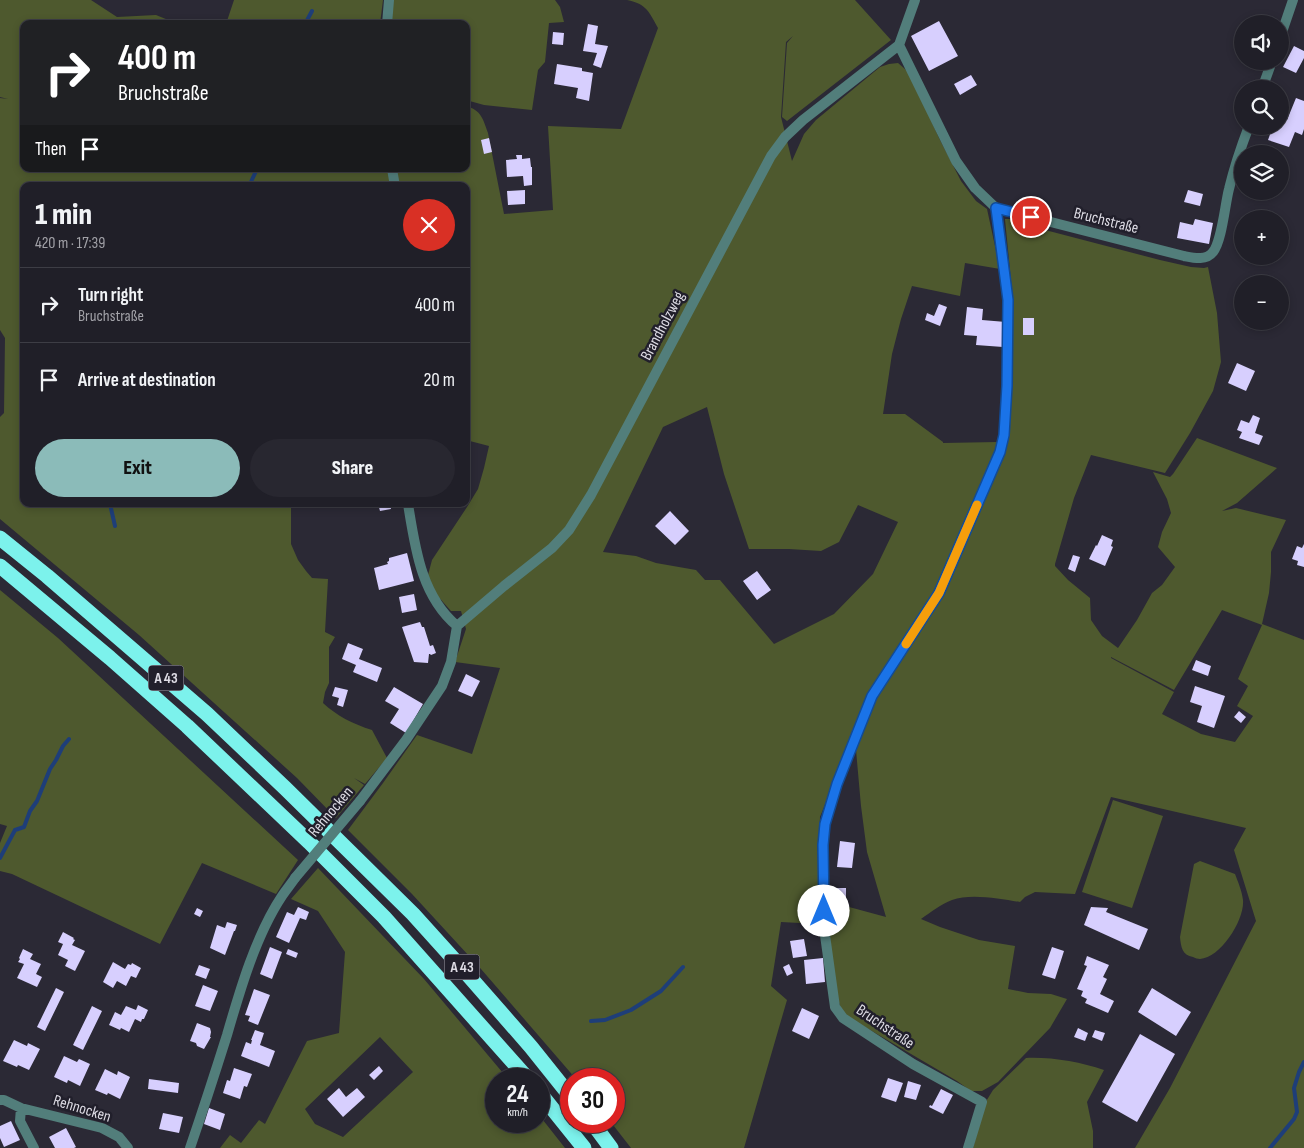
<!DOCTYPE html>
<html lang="en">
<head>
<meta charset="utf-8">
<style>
	:root { --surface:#201f28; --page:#282730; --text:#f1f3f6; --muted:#a2a2a8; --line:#3d3d45; --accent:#8bbbb9 }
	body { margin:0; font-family:"Sofia Sans Condensed",sans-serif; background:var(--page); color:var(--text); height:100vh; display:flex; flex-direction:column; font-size:19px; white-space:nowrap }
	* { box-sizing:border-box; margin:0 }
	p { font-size:16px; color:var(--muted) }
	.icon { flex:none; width:28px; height:28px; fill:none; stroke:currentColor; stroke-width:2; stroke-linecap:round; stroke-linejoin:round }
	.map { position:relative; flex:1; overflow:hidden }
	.panel { position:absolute; left:20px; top:182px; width:450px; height:325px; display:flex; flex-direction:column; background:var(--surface); border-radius:10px; box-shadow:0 2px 8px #0003,0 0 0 1px var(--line) }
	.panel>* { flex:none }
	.guide { position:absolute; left:20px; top:20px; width:450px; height:152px; border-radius:10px; box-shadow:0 2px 8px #0003,0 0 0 1px var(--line); background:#202124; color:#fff; overflow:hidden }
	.tools { position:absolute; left:1234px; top:15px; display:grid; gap:10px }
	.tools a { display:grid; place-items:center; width:55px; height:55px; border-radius:50%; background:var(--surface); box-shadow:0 2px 8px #0003,0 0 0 1px var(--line); font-size:25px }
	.speed { position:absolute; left:485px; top:1068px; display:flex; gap:10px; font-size:25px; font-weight:700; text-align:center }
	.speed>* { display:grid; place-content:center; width:65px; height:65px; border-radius:50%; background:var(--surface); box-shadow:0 2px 8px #0003,0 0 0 1px var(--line); line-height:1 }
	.speed small { font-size:12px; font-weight:400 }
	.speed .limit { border:8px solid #d22; background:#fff; color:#111 }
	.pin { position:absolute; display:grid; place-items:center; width:42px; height:42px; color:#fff; margin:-21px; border:2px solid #fff; border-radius:50%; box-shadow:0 1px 5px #0007 }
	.me { position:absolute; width:55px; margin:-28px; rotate:0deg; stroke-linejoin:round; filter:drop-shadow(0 0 4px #0008) }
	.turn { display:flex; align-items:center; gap:18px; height:105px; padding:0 15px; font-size:22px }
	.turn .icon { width:65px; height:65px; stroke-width:2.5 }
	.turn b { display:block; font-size:35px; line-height:42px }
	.then { display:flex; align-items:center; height:48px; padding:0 15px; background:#0003; gap:10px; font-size:19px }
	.round { display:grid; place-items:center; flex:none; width:52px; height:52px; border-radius:26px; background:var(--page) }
	.summary { display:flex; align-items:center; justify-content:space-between; height:85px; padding:0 15px }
	h1 { font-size:30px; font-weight:800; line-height:38px }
	.button { display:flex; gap:10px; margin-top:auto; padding:10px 15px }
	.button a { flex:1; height:58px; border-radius:30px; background:var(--accent); color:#111; font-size:20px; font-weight:800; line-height:58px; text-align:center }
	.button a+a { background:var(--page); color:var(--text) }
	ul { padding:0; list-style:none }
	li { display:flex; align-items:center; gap:15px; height:75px; padding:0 15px; border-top:1px solid var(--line) }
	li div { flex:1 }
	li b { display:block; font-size:19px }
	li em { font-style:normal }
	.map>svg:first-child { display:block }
	.green { fill:#4e592e; fill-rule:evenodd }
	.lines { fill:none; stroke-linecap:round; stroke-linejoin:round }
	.stream { stroke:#1e3e79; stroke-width:4 }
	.building { fill:#d7cffe }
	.street { stroke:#527e7b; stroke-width:10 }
	.highway { stroke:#7cf2ec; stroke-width:15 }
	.street-bridge { stroke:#527e7b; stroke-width:10 }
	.route-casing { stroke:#114b97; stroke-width:12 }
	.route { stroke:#1a73e8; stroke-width:9 }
	.slow { stroke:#f59e0b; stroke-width:9 }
	.labels { text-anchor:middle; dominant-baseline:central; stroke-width:5; stroke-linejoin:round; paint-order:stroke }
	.shield { fill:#211f2b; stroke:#a5a3ac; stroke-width:1 }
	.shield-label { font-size:15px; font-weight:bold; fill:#dddbe4 }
	.street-label { font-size:16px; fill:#dddbe4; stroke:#211f2b }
</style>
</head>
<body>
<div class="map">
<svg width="1304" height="1148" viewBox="0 0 1304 1148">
	<rect width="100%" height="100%" fill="#2b2935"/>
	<path class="green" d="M0 0H91L117 17 156 15 178 24H24V169H388L391 186H24V504H291V544L298 560 306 571 312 578 328 579 325 632 335 637 329 647V683L325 692 323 703C337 716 353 724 372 730L387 758 365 784 354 778 364 785 336 818 297 778 139 635 0 519V417L4 413 5 338 0 330V98L8 99 0 97Z
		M234 0H383L380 24H226Z
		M393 0H555L560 7 564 22 549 23 545 62 538 70 532 110 484 105 466 100V24H390Z
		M627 0H855L891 40 787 121 782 117 787 43 793 36 786 42 781 117 792 161 804 134 816 120 880 67 889 64 898 63 905 69 912 78 939 138 961 181 976 201 987 209 1000 269 965 263 960 296 912 286 901 319 892 354 883 414H905L943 442V443L998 442 988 472 931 602 862 708 848 748 820 817 818 899 819 924 781 922 771 986 787 1000 744 1148H631L610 1121H614V1079H576L481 969 412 894 348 830 383 783 417 735 472 754 500 668 455 662 466 629 461 611H451L435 593 428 575 432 560 467 507 478 489 484 468 489 446 466 440V186H399L396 169H466V106C481 110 483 119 488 133L504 214 553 210 548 126 621 129 658 28C649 12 647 4 627 0ZM707 407 724 474 749 549H789L821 551 839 542 858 505 898 522 873 574 834 614 774 644 720 580H705L696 570 656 563 636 556 603 552 663 427Z
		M1005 219H1015L1049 231 1160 260 1191 267 1204 268 1208 267 1217 313 1221 362 1213 391 1190 433 1165 473 1091 455 1074 498 1055 564V566L1068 580 1090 598 1091 620 1102 636 1118 648 1137 620 1152 593 1162 585 1175 567 1158 547 1162 532 1171 513 1167 499 1153 472 1170 477 1173 474 1197 438 1277 468 1237 503 1222 511 1236 508 1286 520 1271 552V572L1269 593 1262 624 1304 640V1148H1135L1170 1088 1256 921 1234 850 1246 828 1111 797 1075 894 1035 892 1025 897 1020 902C1001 899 971 893 952 900 941 904 931 912 921 919L940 927 979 940 1015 946 1008 989 1028 993 1051 994 1067 999 1050 1028 998 1082 982 1091H971L957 1081 848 1017 841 1009 838 999 826 919 827 901 886 917 867 852 861 806 856 750 874 702 943 594 1004 450 1013 301ZM1222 610 1262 625 1238 679 1248 686 1237 706 1253 716 1235 742 1201 734 1162 714 1174 692 1111 658V657L1174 690Z
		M0 590 58 638 298 860 276 894 202 863 160 944 12 874 0 871V843L7 826 0 824Z
		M1113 800 1163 816 1132 908 1082 892Z
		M1200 861 1235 874C1238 882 1242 891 1243 900 1245 919 1221 958 1200 959 1198 959 1195 958 1193 957 1182 955 1181 947 1180 937L1194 864Z
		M318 868 424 979 508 1079H496V1121H539V1115L565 1148H220L230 1135 241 1143 259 1120 265 1124 307 1041 339 1033 345 952 318 911 291 899ZM380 1037 413 1072 343 1137 315 1124 305 1109Z
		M1026 1058C1052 1057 1080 1062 1104 1070L1087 1102 1093 1131V1148H973L985 1103 993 1090Z"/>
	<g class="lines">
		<path class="stream" d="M305 24 312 11
			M249 186 257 169
			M110 504 115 526
			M0 858 15 830 24 827 30 811 37 801 50 769 56 760 63 746 69 739
			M591 1021 605 1020 631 1010 661 991 683 967
			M1270 1148 1294 1119 1297 1112 1294 1088 1299 1072 1304 1062"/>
	</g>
	<path class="building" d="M939 21 958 56 929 71 911 36Z
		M588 24 598 26 595 44 608 46 601 68 593 65 597 53 583 51Z
		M553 32 564 33 563 45 552 44Z
		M1294 46 1304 51V58L1296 73 1283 67Z
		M557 64 582 68V71L593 73 589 101 576 98 578 88 554 84Z
		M971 75 977 85 960 95 954 84Z
		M1296 98 1304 101V129L1302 135 1295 132 1289 147 1268 140 1273 126H1280V117L1287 120Z
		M489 138 492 152 484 154 481 140Z
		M516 155H522V159L530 158 531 167H532V185L524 186 523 176 507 177 506 160 517 159Z
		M525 190V204L508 205 507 191Z
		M1188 190 1203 194 1200 206 1184 202Z
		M1195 219 1213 223 1209 244 1177 238 1180 222 1193 225Z
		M939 304 947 307 940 326 925 320 927 313 934 316Z
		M967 307 983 309 982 320 1006 322 1003 347 976 345 977 336 964 335Z
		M1023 318H1034V335H1023Z
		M1237 363 1255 371 1246 391 1228 383Z
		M1253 415 1260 418 1255 433 1263 436 1259 445 1239 438 1242 432 1237 430 1241 420 1249 423Z
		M378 504H390L391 509 380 511Z
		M670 511 689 531 675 545 655 526Z
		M1102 535 1113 540 1111 546 1113 547 1105 566 1089 559 1096 545 1097 546Z
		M1304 544V567L1297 565 1298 561 1292 559 1297 546 1302 548Z
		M407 553 414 581 379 590 374 568 388 564 387 562 389 561V558Z
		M1073 555 1080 557 1075 572 1068 569Z
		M757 571 771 590 757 600 743 581Z
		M414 594 417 610 402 613 399 597Z
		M420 622 422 627H424L430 646 433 645 436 653 431 655 430 654H429L428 663 414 662 402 627Z
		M348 643 363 649 359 659 382 668 377 682 353 672 356 665 342 659Z
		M1196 660 1211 666 1208 676 1192 670Z
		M466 674 480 681 472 697 458 691Z
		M1195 686 1225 696 1214 728 1197 722 1202 706 1190 702Z
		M335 687 348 690 343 707 337 705 339 698 332 696Z
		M394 687 423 704 406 733 390 723 399 709 385 701Z
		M1239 711 1246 717 1241 723 1234 717Z
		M840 841 855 843 852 868 837 867Z
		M835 888H846V901L835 900Z
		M298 907 309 912 306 920 300 918 289 943 276 937 287 912 294 915Z
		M1091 907 1108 908 1106 912 1148 929 1139 950 1084 925Z
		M197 908 203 911 200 917 194 914Z
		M227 922 237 925 235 931H234L225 955 210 948 217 925 225 928Z
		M63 932 74 938 73 939 75 940 72 945 85 951 75 971 65 966 68 960 58 955 63 944 58 942Z
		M804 939 807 956 793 958 790 941Z
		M270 947 282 952 272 979 260 974Z
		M1052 947 1064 951 1055 979 1042 975Z
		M23 949 33 954 30 959 41 964 36 974 42 977 37 987 17 978 24 964 18 962 20 959 19 958Z
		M288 949 298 953 296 958 286 954Z
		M1087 956 1109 965 1103 977 1107 979 1100 994 1114 1001 1108 1013 1085 1003 1087 999 1081 996 1083 991 1077 989 1087 966 1084 965Z
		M823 958 825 982 806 984 804 960Z
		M113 962 125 969 128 964 131 965 132 963 141 968 136 978 131 976 126 986 117 981 113 988 103 982Z
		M789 964 793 973 787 976 783 967Z
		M199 965 210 969 206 979 195 975Z
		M203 985 218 991 210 1011 195 1006Z
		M56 988 64 992 45 1031 37 1027Z
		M1152 988 1191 1012 1176 1036 1138 1012Z
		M254 989 270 995 258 1025 248 1021 250 1016 245 1015Z
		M138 1005 148 1010 144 1019H142L141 1022 135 1019 129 1032 121 1028 120 1030 109 1025 115 1012 121 1015 126 1006 136 1010Z
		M92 1006 102 1011 83 1050 73 1045Z
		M802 1008 819 1016 809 1039 792 1031Z
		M197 1023 210 1028 211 1032 210 1037H211L204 1049 197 1046 196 1043 190 1041Z
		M1078 1028 1088 1033 1085 1041 1074 1037Z
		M255 1030 264 1033 260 1045 275 1051 269 1067 241 1056 246 1042 251 1044 252 1040H251Z
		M1095 1030 1105 1033 1102 1041 1092 1037Z
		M1140 1034 1175 1054 1137 1122 1102 1102Z
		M14 1040 27 1046 28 1043 40 1049 29 1070 18 1065 17 1067 3 1061Z
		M64 1056 77 1062 79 1059 90 1064 80 1086 68 1080 67 1083 54 1077Z
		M379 1066 383 1071 374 1080 369 1075Z
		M234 1068 252 1074 247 1087 244 1086 240 1099 223 1093 227 1080 230 1081Z
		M105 1069 117 1075 118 1071 130 1077 120 1099 108 1093 107 1095 95 1090Z
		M888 1078 903 1083 896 1102 881 1097Z
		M149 1079 179 1083 178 1093 148 1089Z
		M908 1081 921 1085 916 1100 904 1097Z
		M339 1088 346 1097 357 1088 365 1097 343 1117 327 1099Z
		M941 1089 953 1095 943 1114 929 1107 930 1105 932 1106Z
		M209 1108 225 1114 220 1130 204 1124Z
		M163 1113 183 1117 179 1133 159 1129Z
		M11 1121 20 1140 4 1147 0 1138V1126Z
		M66 1128 76 1147 74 1148H55L49 1137Z"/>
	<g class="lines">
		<path class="street" d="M387 24 389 0
			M1280 38 1293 0
			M899 45 956 161 975 188 996 208 1184 256C1194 258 1206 261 1213 252 1222 241 1225 204 1229 189 1234 168 1241 147 1249 126
			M1262 89 1272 61
			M392 169 395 186
			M408 504C415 547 421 596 457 626
			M457 626 504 586 552 548 569 530 591 495 771 156 785 137 803 120 899 45 915 0
			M360 801 406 740 442 686 451 662 457 626
			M0 1100H4L21 1108 102 1128 119 1137 128 1148
			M21 1108 20 1121 34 1148
			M190 1148C203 1110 215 1073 227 1035 240 990 256 935 282 896 286 890 291 884 295 878
			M968 1148 982 1102 913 1064 843 1018 835 1007 824 928 823 845 825 824 837 784 872 696 939 593 1000 452 1004 435 1007 386 1008 300 996 208"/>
		<path class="highway" d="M0 538 47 576 207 714 285 788 413 914 468 975 531 1047 571 1097
			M0 566 110 658 187 726 309 842 384 917 528 1079
			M539 1092 584 1148
			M591 1121 611 1148"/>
		<path class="street-bridge" d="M295 878 360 801"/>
	</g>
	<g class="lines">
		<defs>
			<path id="route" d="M824 911 823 845 825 824 837 784 872 696 939 593 1000 452 1004 435 1007 386 1008 300 996 208 1031 217"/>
		</defs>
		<use href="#route" class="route-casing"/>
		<use href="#route" class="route"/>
		<path class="slow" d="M906 644 939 593 977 505"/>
	</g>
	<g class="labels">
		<g class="shield">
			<rect x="148.5" y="665.5" width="35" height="25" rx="4"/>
			<rect x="444.5" y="954.5" width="35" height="25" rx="4"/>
		</g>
		<g class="shield-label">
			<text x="166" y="678">A 43</text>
			<text x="462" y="967">A 43</text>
		</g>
		<g class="street-label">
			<text transform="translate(1106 221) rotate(14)">Bruchstraße</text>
			<text transform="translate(663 326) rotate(-62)">Brandholzweg</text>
			<text transform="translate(331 812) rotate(-50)">Rehnocken</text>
			<text transform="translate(885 1027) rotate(34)">Bruchstraße</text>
			<text transform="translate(82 1109) rotate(17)">Rehnocken</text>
		</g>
	</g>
</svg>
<div class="tools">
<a><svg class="icon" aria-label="sound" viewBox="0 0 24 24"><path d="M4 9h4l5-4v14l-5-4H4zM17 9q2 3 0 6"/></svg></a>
<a><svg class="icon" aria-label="search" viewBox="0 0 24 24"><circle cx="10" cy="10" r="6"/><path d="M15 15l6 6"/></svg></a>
<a><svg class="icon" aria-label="layers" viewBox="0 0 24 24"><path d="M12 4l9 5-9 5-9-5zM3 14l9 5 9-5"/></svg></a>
<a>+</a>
<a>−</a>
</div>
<div class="speed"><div>24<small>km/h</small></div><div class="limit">30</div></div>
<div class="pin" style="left:1031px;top:217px;background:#d93025"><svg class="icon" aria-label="arrive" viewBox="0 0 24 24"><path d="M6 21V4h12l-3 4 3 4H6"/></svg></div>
<svg class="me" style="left:824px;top:911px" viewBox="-20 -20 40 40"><circle r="19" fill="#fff"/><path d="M0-13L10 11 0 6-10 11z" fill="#1a73e8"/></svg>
<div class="guide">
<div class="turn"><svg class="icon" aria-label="right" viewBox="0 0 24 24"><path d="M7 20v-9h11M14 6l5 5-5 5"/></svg><div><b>400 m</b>Bruchstraße</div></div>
<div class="then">Then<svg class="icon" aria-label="arrive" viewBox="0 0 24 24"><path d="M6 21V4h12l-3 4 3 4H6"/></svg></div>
</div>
<section class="panel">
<div class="summary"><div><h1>1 min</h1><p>420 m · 17:39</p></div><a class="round" style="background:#d93025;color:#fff"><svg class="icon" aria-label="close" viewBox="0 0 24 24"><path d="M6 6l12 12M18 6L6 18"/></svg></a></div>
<ul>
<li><svg class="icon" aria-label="right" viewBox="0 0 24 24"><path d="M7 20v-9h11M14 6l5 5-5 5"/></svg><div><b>Turn right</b><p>Bruchstraße</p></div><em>400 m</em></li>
<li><svg class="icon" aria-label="arrive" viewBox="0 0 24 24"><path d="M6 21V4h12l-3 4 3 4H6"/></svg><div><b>Arrive at destination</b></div><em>20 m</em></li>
</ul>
<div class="button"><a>Exit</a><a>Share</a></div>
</section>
</div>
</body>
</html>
